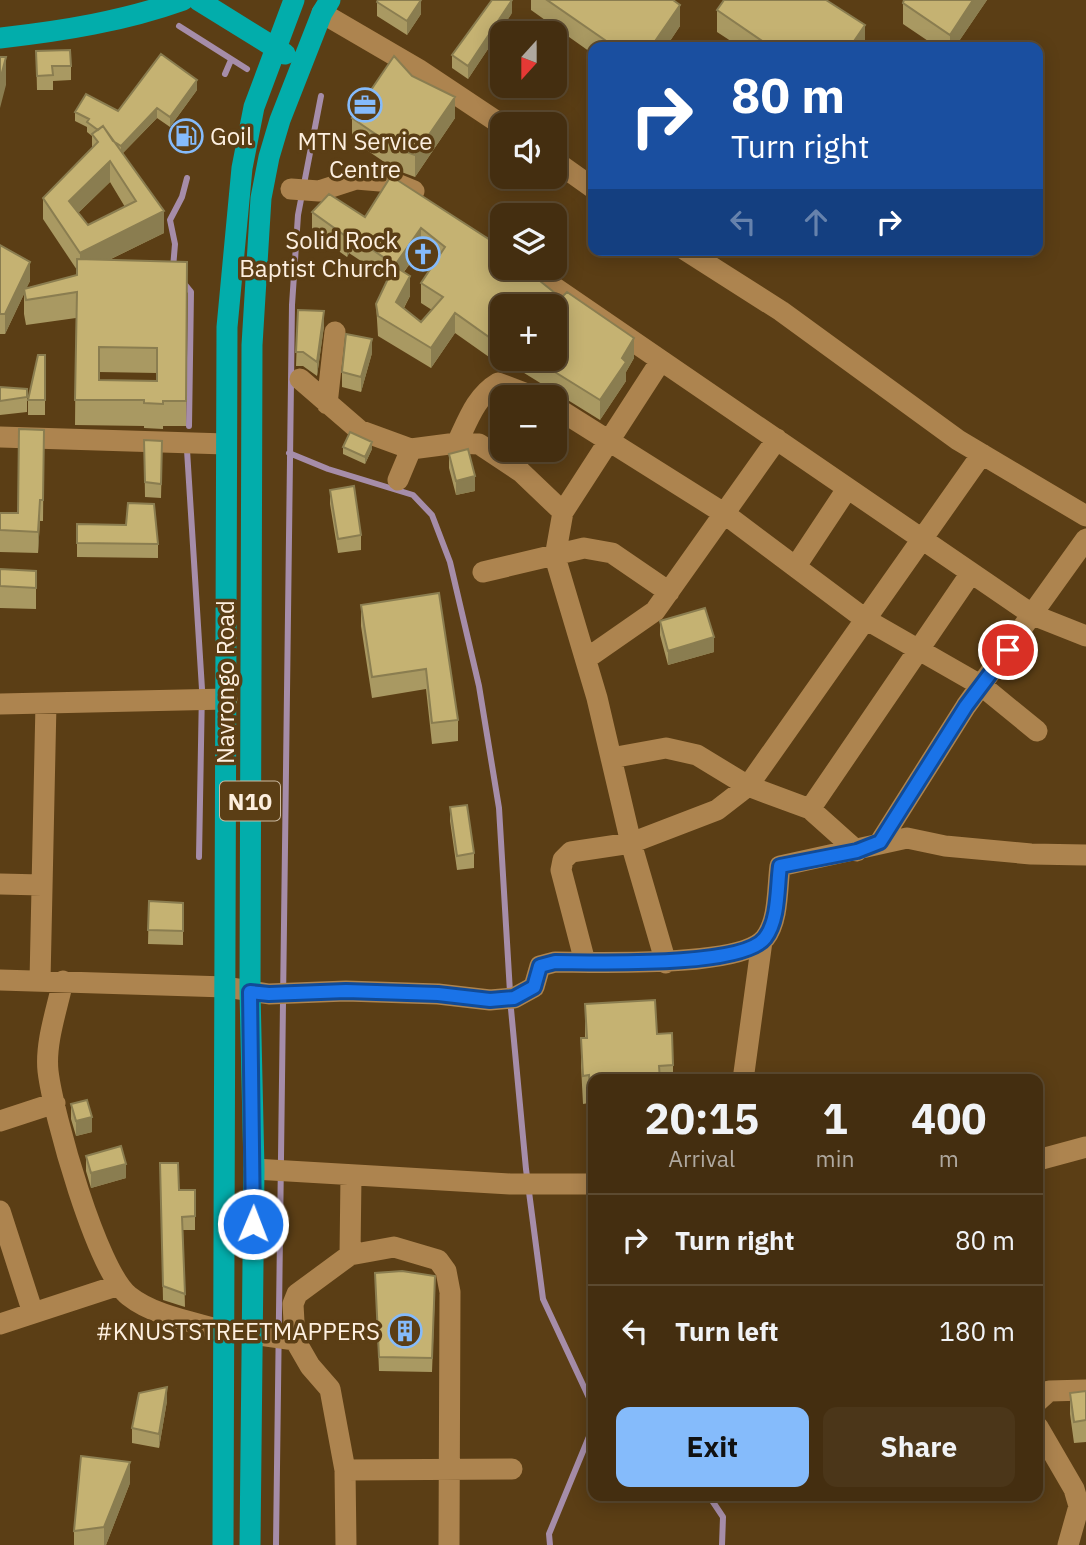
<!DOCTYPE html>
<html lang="en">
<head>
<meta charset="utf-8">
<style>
	:root { --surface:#442e10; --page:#4b3619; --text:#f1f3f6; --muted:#afa89f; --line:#5c4a30; --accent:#85bbfb }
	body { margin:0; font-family:"IBM Plex Sans",sans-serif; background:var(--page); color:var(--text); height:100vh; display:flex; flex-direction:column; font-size:26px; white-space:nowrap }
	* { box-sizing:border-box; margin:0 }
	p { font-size:23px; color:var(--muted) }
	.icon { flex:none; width:38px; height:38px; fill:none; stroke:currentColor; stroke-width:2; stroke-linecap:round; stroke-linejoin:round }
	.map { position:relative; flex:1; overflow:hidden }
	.panel { position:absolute; left:588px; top:1074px; width:455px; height:427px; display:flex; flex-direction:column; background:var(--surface); border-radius:14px; box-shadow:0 4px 18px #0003,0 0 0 2px var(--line) }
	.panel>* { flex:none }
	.top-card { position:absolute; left:588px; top:42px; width:455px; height:214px; border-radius:14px; box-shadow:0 4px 18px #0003,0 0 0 2px var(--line); background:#1a4fa0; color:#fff; overflow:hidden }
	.needle { width:46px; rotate:201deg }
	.controls { position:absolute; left:490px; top:21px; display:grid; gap:14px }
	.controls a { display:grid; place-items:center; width:77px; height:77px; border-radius:14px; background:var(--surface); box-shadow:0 4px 18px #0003,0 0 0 2px var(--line); font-size:35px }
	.pin { position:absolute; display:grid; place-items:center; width:60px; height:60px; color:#fff; margin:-30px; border:4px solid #fff; border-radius:50%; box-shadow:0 2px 7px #0007 }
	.me { position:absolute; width:77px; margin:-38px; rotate:1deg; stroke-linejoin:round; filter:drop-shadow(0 0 5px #0008) }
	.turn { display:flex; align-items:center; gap:24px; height:147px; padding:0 28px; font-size:32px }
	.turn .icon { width:91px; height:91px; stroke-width:2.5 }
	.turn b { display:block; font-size:49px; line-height:60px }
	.lanes { display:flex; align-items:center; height:66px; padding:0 28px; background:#0003; justify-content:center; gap:35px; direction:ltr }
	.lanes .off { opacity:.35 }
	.eta { display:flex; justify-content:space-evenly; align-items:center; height:119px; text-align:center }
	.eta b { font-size:42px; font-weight:700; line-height:49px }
	.action { display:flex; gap:14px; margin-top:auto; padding:14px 28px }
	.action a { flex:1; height:80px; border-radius:14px; background:var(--accent); color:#111; font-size:28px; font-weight:700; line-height:80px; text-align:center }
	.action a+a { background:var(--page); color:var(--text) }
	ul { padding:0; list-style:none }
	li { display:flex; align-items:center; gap:21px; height:91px; padding:0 28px; border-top:2px solid var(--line) }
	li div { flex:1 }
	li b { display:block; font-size:26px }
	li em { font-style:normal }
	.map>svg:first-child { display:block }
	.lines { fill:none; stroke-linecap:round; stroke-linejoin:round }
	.stream { stroke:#a68da9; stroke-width:6 }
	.minor { stroke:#ad844f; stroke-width:21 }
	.highway { stroke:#02adab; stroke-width:21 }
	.wall { fill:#a99962; fill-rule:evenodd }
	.shaded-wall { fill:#8a7d50 }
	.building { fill:#c5b272; stroke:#8a7d50; stroke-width:2; fill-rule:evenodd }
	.route-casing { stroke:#114b97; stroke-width:18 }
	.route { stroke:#1a73e8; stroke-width:12 }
	.labels { text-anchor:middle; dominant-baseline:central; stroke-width:7; stroke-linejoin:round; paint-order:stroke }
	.shield { fill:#5b3e15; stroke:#ccbaa2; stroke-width:2 }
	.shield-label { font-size:23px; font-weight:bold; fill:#fdefdf }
	.poi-label { font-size:24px; fill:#fdefdf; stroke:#5b3e15; text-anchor:end }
	.street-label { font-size:24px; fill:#fdefdf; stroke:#5b3e15 }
</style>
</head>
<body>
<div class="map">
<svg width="1086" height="1545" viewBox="0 0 1086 1545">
	<rect width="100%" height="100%" fill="#5b3e15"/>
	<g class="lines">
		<path class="stream" d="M179 26 247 69
			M225 74 231 60
			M173 268 175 244 170 220 182 197 187 178
			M182 281 191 292 189 426
			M187 450 202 689 199 857
			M289 453 328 469 413 495 432 515 450 562 479 686 499 808 511 1009 526 1169 543 1299 591 1402 593 1421
			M709 1496 723 1517 722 1545
			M276 1545 292 305 298 215 321 96
			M550 1545 549 1534 593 1427"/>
		<path class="minor" d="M322 13 418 69 502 125
			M555 161 593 188
			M291 189 319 191 356 179 392 182 414 191
			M685 250 781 311 958 440 1086 516
			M526 268 1033 615 1086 636
			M660 362 563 512 555 557 597 698 631 843 666 963
			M300 379 359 430 411 449 457 443 479 444 521 472 563 512
			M327 404 335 332
			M555 407 725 514 865 619 982 686 1037 731
			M0 437 226 444
			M457 443C468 420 476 396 498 383L535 397
			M398 480 411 449
			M796 566 847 489
			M483 572 584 548 612 553 669 592
			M586 659 655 611 777 439
			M0 704 227 699
			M611 758 666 748 697 755 748 786 810 809
			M880 842 966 706 1086 539
			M857 851 810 809 971 573
			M0 884 42 885
			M585 962 561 870 563 860 571 852 631 843 717 810 748 786 982 454
			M0 980 226 987 269 994 346 991 438 994 490 1000 514 998 534 987 540 966 555 962C594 962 741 968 765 938 779 920 777 888 780 866L907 838 945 846 1031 854 1086 855
			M40 981 46 703
			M63 981C57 1009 45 1043 48 1071 53 1114 97 1271 129 1296 154 1316 194 1322 224 1331
			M743 1080 762 941
			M0 1121 55 1103
			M1038 1160 1086 1147
			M254 1169 510 1184H593
			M0 1211 33 1313
			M350 1255 351 1175
			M0 1324 119 1285
			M251 1334 295 1340 310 1366 330 1389 345 1470 346 1545
			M295 1340 293 1304 297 1294 350 1255 394 1247 438 1260 446 1271 450 1292 449 1545
			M1038 1401 1049 1391 1086 1390
			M1038 1427 1074 1489 1079 1506 1068 1545
			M345 1470 512 1469"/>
		<path class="highway" d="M198 0 285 54
			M0 38C63 31 124 21 183 0
			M223 1545 227 327 242 168 254 107 294 0
			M250 1545 254 1169 250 992 252 345 261 198 269 157 280 120 322 13 330 0"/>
	</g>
	<path class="wall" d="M531 0H673L680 26 666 47H593V54L531 10Z
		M987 0 955 47H937L903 24V3Z
		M377 2 421 14 407 35 377 16Z
		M717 10 865 46 740 47 717 32Z
		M512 13 468 79 452 68V55Z
		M36 51 71 66V80L53 81V90H37Z
		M197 90 170 127 157 118 123 153 164 233 109 260 187 262 186 426H163V429L144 428V426L75 425 76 318 26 325 24 314V294L5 334H0V245L30 281 26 288 77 275V270L43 219V198L92 148V136L87 132V127L75 121V112L118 111ZM110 182 125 207 88 225 78 213ZM99 372 157 373V381L99 380Z
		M352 118H455L415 177 396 170 352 140Z
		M391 176 502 268 634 358 626 372V381L600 420 492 353 489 357 455 333 431 368 378 336 376 304 388 279 349 253 347 257 312 232V212L365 217ZM421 248 436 260 421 283V303L432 310 421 322 404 308 410 296 404 272ZM502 306 555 359H502Z
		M298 310 324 326 317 376 303 366H296Z
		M372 353 361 392 342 387V372Z
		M45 355V415H28V400Z
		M0 387 27 389V412L0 415Z
		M44 430 43 521H40L38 553 0 552V513H18Z
		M144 440 162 455 161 498 145 497Z
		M343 447 372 449 365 464 343 454Z
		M449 454 475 491 456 495 449 468Z
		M330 490 361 535V550L338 553 330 504Z
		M77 524 158 544V558L77 557Z
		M0 569 36 571V609L0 608Z
		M439 593 458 720V741L432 744 426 689 372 698 361 626V605Z
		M660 621 714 652 668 665 660 635Z
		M450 807 474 853V868L457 870 450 821Z
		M149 901 183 903V945L148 944Z
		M585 1004 657 1034 673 1065V1080H593V1149H592L589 1103 583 1104 581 1066V1038H585Z
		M71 1104 92 1132 76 1136 71 1119Z
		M86 1156 126 1178 91 1188 86 1171Z
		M160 1163 179 1190H195V1230H183L185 1307 163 1300Z
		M375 1273 435 1291 432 1372 379 1371Z
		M1086 1391V1442L1074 1443 1070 1414V1393Z
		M167 1401 159 1448 132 1443V1428Z
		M130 1483 106 1545H74V1531Z"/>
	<path class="shaded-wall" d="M421 0V14L407 35V21Z
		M512 0V13L468 79V66Z
		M973 0H987L955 47H950V35Z
		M680 5V26L666 47H651Z
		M865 25V47H850Z
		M6 57V85L0 108V80Z
		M197 80V90L170 127V117Z
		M455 97V118L415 177V155Z
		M157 108V118L121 155V146Z
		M110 161V182L69 222V201Z
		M164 211V233L80 274V253Z
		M421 228V248L395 284V265Z
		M349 234V253L347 257V237Z
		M30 262V281L25 292 24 289V294L5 334V314Z
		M410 276V296L396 322V302Z
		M324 311V326L317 376V362Z
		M455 313V333L431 368V348Z
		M492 333V353L489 357V337Z
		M634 338V358L626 372V381L600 420V400L622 358Z
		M372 339V353L361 392V377Z
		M372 442V449L365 464V457Z
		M475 476V491L456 495V481Z
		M40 500V521L38 553V532Z
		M714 637V652L668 665V651Z
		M92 1117V1132L76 1136V1121Z
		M126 1164V1178L91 1188V1173Z
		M167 1387V1401L159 1448V1434Z
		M130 1462V1483L106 1545H104V1527Z"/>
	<path class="building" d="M378 0H421L407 21 377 2Z
		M492 0H512L468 66 452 55Z
		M547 0H673L680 5 651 47H615Z
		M724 0H826L865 25 850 47H771L717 10Z
		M904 0H973L950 35 903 3Z
		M70 50 71 66H52L53 75 37 76 36 51Z
		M161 54 197 80 170 117 157 108 121 146 113 141 103 126 98 130 87 122 89 119 75 112 86 94 118 111Z
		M394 56 412 76 455 97 415 155 396 148 352 118Z
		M0 57H6L0 80Z
		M103 126 164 211 80 253 43 198 98 142 92 134ZM110 161 136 201 88 225 69 201Z
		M391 176 495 243 502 245 501 249 502 250V268H524L561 298 567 292 634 338 622 358 626 362 600 400 534 359H555V306H502V339L492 333 489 337 455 313 431 348 378 316 376 304 394 266 410 276 396 302 421 322 443 297 421 283 445 247 421 228 395 265 349 234 347 237 312 212 329 194 365 217Z
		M0 245 30 262 5 314H0Z
		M77 259 187 262 186 401H163V404L144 403V400H75L77 292 26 300 24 289 77 275ZM99 347 157 348V381L99 380Z
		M298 310 324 311 317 362 303 352H296Z
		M346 334 372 339 361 377 342 372Z
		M38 355H45V400H28Z
		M0 387 27 389V397L0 401Z
		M19 429 44 430 43 500H40L38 532 0 530V513H18Z
		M350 432 372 442 365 457 343 447Z
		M144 440 162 441 161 484 145 482Z
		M468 449 475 476 456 481 449 454Z
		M354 486 361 535 338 539 330 490Z
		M128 503 154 504 158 544 77 543V524L126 525Z
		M0 569 36 571V588L0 586Z
		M439 593 458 720 432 723 426 669 372 677 361 605Z
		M705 608 714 637 668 651 660 621Z
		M467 805 474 853 457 856 450 807Z
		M149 901 183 903V931L148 930Z
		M655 1000 657 1034 672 1033 673 1065 659 1066 660 1080H593V1121H592L589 1075 583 1076 581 1038H587L585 1004Z
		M87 1100 92 1117 76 1121 71 1104Z
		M121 1146 126 1164 91 1173 86 1156Z
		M160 1163H178L179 1190H195V1216L182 1217 185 1294 163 1286Z
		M402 1271 435 1276 432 1358 379 1357 375 1273Z
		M167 1387 159 1434 132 1428 139 1393Z
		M1086 1391V1420L1074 1422 1070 1393Z
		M81 1456 130 1462 104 1527 74 1531Z"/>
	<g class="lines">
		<defs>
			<path id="route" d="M253 1224 250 992 269 994 346 991 438 994 490 1000 514 998 534 987 540 966 555 962C593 962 742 968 765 938 779 920 777 888 780 866L857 851 880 842 966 706 1008 650"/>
		</defs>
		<use href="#route" class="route-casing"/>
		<use href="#route" class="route"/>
	</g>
	<defs>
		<symbol id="office-ring" viewBox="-11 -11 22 22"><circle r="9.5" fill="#5b3e15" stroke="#85bbfb" stroke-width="1.5"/><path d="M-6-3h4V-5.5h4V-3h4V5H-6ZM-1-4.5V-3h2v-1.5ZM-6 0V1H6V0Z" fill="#85bbfb"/></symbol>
		<symbol id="fuel-ring" viewBox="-11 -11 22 22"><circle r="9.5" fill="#5b3e15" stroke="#85bbfb" stroke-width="1.5"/><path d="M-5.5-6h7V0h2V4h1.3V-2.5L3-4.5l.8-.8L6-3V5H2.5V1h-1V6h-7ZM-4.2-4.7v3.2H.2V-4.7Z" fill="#85bbfb"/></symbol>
		<symbol id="church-ring" viewBox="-11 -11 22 22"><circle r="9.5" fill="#5b3e15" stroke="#85bbfb" stroke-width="1.5"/><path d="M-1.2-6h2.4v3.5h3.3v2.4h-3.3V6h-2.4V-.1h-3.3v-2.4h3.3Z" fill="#85bbfb"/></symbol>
		<symbol id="building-ring" viewBox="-11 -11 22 22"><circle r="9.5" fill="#5b3e15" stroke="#85bbfb" stroke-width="1.5"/><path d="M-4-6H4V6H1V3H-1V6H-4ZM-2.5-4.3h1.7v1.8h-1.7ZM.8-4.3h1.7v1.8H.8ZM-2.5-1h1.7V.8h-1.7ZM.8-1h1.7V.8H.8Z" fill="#85bbfb"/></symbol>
	</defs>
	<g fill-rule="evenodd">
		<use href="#office-ring" x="346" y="86" width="38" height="38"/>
		<use href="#fuel-ring" x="167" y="117" width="38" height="38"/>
		<use href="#church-ring" x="404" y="235" width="38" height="38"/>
		<use href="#building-ring" x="386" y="1312" width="38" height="38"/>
	</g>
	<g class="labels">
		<rect class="shield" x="220" y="781.5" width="60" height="39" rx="5"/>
		<g class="shield-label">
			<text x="250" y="801">N10</text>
		</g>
		<g class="poi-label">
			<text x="210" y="136" text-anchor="start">Goil</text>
			<text x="365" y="141" text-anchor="middle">MTN Service<tspan x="365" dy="28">Centre</tspan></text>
			<text x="398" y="240">Solid Rock<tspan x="398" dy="28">Baptist Church</tspan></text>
			<text x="380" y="1331">#KNUSTSTREETMAPPERS</text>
		</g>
		<g class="street-label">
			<text transform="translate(225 682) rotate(-90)">Navrongo Road</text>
		</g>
	</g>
</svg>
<div class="controls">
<a><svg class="needle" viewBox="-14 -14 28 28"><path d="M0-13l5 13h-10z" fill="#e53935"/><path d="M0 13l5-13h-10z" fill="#afa89f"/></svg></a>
<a><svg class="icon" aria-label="sound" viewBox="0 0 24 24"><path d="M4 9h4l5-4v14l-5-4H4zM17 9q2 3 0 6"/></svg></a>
<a><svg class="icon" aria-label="layers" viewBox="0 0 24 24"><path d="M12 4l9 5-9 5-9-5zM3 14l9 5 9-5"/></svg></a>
<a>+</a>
<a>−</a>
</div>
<div class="pin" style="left:1008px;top:650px;background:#d93025"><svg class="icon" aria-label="arrive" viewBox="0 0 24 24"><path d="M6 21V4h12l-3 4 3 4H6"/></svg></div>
<svg class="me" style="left:253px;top:1224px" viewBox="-20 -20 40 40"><circle r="17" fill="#1a73e8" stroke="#fff" stroke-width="3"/><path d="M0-11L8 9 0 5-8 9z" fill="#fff"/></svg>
<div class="top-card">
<div class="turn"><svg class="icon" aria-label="right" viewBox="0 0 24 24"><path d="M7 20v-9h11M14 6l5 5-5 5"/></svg><div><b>80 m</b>Turn right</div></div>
<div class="lanes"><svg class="icon off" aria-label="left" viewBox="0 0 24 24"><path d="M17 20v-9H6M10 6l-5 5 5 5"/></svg><svg class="icon off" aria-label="ahead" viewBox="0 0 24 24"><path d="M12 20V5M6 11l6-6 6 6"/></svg><svg class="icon" aria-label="right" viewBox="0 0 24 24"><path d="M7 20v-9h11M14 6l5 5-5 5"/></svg></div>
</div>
<section class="panel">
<div class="eta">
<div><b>20:15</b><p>Arrival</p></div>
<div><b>1</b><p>min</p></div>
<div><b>400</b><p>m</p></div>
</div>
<ul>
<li><svg class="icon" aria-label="right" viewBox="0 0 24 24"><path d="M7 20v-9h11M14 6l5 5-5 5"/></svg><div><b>Turn right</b></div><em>80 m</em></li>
<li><svg class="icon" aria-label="left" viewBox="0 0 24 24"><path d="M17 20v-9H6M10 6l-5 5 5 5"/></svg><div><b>Turn left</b></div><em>180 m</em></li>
</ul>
<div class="action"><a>Exit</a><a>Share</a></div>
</section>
</div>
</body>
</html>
